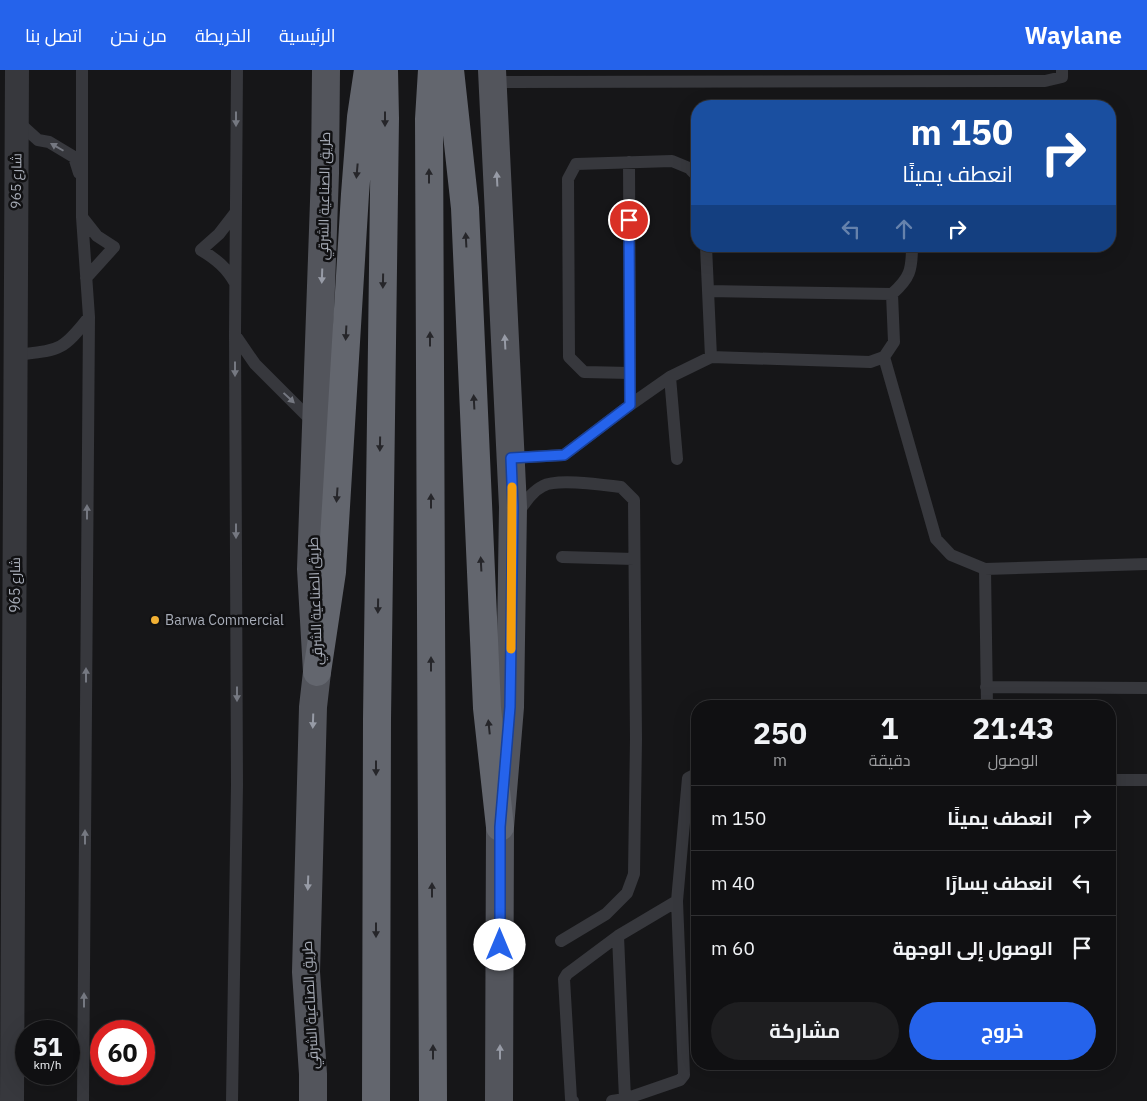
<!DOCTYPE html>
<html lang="ar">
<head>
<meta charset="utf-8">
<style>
	:root { --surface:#101012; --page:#1e1e20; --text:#f1f3f6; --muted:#9c9d9f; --line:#303032; --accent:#2563eb }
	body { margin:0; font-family:"IBM Plex Sans",Cairo,sans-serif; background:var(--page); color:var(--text); direction:rtl; height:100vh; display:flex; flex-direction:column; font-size:19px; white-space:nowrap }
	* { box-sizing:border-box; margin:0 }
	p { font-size:16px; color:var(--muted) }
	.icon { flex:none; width:28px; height:28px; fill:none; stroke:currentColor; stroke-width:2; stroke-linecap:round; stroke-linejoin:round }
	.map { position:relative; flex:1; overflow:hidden; direction:ltr }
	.sheet { position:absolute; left:691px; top:630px; width:425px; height:370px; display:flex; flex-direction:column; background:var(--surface); border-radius:20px; box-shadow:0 5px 20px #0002,0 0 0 1px var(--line); direction:rtl }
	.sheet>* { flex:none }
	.top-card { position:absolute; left:691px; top:30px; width:425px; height:152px; border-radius:20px; box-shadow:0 5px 20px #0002,0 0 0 1px var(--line); direction:rtl; background:#1a4fa0; color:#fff; overflow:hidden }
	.speed { position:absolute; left:15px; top:950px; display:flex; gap:10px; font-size:25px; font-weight:700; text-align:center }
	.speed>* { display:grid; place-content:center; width:65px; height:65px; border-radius:50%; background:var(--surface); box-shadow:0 5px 20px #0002,0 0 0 1px var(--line); line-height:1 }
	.speed small { font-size:12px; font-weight:400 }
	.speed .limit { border:8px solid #d22; background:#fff; color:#111 }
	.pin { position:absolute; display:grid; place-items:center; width:42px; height:42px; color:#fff; margin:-21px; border:2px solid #fff; border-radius:50%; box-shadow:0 1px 5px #0007 }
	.me { position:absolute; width:55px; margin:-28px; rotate:0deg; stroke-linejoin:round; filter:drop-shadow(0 0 4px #0008) }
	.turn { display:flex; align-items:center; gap:18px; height:105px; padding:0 20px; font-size:22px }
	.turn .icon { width:65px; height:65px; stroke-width:2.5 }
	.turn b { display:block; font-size:35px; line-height:42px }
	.lanes { display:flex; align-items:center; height:48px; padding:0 20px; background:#0003; justify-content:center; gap:25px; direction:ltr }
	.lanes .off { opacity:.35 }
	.eta { display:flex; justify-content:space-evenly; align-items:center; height:85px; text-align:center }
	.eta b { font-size:30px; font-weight:700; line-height:35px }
	.cta { display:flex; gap:10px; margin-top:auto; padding:10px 20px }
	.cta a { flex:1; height:58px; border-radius:30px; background:var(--accent); color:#fff; font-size:20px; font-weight:700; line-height:58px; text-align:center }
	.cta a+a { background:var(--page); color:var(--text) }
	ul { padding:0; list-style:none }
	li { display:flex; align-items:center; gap:15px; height:65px; padding:0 20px; border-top:1px solid var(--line) }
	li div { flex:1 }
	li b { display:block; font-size:19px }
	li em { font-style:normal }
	header { display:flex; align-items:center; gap:30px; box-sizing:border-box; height:70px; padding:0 25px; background:var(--accent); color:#fff }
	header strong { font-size:24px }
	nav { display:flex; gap:28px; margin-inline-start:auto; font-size:18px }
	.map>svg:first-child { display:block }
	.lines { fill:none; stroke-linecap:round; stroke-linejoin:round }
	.lane { stroke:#37383d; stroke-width:12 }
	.street { stroke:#37383d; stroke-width:24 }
	.primary { stroke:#53555c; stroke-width:28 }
	.highway { stroke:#63666e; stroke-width:28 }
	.oneway { fill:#757881 }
	.oneway2 { fill:#26262a }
	.oneway3 { fill:#979ba6 }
	.route-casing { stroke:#184099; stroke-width:12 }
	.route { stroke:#2563eb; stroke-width:9 }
	.slow { stroke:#f59e0b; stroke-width:9 }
	.poi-dot { fill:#f2b134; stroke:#111113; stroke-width:2 }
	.labels { text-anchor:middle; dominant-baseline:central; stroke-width:5; stroke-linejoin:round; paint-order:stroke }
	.street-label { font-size:14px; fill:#a8adb8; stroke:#111113 }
	.poi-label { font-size:14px; fill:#a8adb8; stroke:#111113; text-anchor:start }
</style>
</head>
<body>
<header>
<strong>Waylane</strong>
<nav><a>الرئيسية</a><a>الخريطة</a><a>من نحن</a><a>اتصل بنا</a></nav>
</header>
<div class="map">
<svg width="1147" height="1031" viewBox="0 0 1147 1031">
	<rect width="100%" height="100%" fill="#161618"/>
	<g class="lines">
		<path class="lane" d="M82 0V147L89 247 83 1031
			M492 12 1045 11 1062 7V0
			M17 51 38 70 49 72 74 87 79 103
			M629 92 630 303
			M82 147 97 166 114 177 86 208
			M235 213C227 198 216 189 201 180L219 164 236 142
			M708 221 892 224
			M235 265 255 294 315 354
			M16 285C59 280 62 282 89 247
			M711 287 870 292 884 287 894 272 892 224C910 208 912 200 912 176
			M884 287 936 469 951 485 985 499 1147 494
			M670 307 677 389
			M630 335V303L584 302 569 287 568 109 576 94 672 91 689 98 698 107
			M511 388 564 385 630 335 670 307 711 287 706 176
			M517 444C525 433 531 422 543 416 557 408 604 415 621 417L634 430 636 669 634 804 627 823 606 844 561 871
			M562 487 634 489
			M985 499 987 636
			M986 617 1147 618
			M1110 710H1147
			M625 1029 680 1010 684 1005 677 831
			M232 1031 237 715 235 265 237 0
			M573 1031 571 1029 564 909 567 904 618 866 677 831 688 708 698 703
			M612 1031 625 1029 618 866"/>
		<path class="street" d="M12 1031 17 0"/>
		<path class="primary" d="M492 0 513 437 510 637 500 757 499 1031
			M313 1031V1004L306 902 313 637 317 602 311 499 325 103 326 0"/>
		<path class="highway" d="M432 0 429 49 433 1031
			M450 0 465 138 487 638 500 757
			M317 602 332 502 355 124 361 47 368 0
			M376 1031 377 649 385 48 384 0"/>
	</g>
	<defs><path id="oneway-solid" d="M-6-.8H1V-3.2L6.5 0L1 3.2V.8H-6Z" transform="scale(1.25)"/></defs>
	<g class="oneway">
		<use href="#oneway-solid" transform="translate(236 49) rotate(90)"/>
		<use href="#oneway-solid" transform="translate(57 77) rotate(-150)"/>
		<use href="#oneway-solid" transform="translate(235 299) rotate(90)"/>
		<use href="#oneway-solid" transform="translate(289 328) rotate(43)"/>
		<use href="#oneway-solid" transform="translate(87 442) rotate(-90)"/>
		<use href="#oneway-solid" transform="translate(236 461) rotate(90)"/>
		<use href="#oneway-solid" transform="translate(86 605) rotate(-90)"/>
		<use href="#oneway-solid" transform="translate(237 624) rotate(90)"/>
		<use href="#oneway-solid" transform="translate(85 767) rotate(-90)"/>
		<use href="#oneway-solid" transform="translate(84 930) rotate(-90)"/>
	</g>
	<g class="oneway2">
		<use href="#oneway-solid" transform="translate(385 49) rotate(90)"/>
		<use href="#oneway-solid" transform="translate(357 101) rotate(95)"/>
		<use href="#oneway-solid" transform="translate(429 106) rotate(-90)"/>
		<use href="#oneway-solid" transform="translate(466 170) rotate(-93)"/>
		<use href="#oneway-solid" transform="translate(383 211) rotate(91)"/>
		<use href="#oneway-solid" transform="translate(346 263) rotate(93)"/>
		<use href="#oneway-solid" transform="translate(430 269) rotate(-90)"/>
		<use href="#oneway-solid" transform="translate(474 332) rotate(-93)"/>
		<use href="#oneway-solid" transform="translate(380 374) rotate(91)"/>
		<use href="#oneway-solid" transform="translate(337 425) rotate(94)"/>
		<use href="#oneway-solid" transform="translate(431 431) rotate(-90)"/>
		<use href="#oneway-solid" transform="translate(481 494) rotate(-93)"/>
		<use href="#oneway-solid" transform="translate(378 536) rotate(91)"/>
		<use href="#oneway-solid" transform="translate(431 594) rotate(-90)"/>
		<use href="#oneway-solid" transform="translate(489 657) rotate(-96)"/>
		<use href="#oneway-solid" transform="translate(376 698) rotate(90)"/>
		<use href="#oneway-solid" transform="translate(432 820) rotate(-90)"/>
		<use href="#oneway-solid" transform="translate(376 860) rotate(90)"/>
		<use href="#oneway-solid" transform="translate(433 982) rotate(-90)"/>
	</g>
	<g class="oneway3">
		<use href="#oneway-solid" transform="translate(497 109) rotate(-93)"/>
		<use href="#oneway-solid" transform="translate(322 206) rotate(92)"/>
		<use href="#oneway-solid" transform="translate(505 272) rotate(-93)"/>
		<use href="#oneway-solid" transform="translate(313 651) rotate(92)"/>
		<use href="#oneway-solid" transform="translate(308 813) rotate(92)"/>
		<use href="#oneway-solid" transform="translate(500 982) rotate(-90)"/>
	</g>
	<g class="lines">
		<defs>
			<path id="route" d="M500 875V757L510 637 513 437 511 388 564 385 630 335 629 150"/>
		</defs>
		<use href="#route" class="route-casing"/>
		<use href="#route" class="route"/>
		<path class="slow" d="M511 579 512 417"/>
	</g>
	<circle class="poi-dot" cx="155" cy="550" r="5"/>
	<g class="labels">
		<g class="street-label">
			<text transform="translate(16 111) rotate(-89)">شارع 965</text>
			<text transform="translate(324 126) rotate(-89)">طريق الصناعية الشرقي</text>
			<text transform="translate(15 515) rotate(-90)">شارع 965</text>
			<text transform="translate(315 531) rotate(-92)">طريق الصناعية الشرقي</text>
			<text transform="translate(310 935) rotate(-93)">طريق الصناعية الشرقي</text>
		</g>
		<g class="poi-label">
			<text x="165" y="550">Barwa Commercial</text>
		</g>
	</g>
</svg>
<div class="speed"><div>51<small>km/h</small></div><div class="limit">60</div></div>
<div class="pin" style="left:629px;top:150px;background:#d93025"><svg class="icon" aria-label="arrive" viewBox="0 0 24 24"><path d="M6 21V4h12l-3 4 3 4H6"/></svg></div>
<svg class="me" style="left:500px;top:875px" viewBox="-20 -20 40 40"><circle r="19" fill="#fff"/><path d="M0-13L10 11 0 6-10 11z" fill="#2563eb"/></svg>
<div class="top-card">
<div class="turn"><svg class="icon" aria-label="right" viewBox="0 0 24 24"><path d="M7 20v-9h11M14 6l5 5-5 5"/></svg><div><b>150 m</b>انعطف يمينًا</div></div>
<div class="lanes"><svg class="icon off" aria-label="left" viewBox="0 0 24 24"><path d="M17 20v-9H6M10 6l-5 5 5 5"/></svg><svg class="icon off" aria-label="ahead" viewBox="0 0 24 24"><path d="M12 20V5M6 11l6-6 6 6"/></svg><svg class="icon" aria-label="right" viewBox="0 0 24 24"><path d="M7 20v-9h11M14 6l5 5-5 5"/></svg></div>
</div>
<section class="sheet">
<div class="eta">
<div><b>21:43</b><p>الوصول</p></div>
<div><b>1</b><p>دقيقة</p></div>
<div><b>250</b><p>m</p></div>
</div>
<ul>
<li><svg class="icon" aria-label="right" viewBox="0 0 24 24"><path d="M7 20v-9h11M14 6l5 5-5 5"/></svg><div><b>انعطف يمينًا</b></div><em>150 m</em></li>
<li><svg class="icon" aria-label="left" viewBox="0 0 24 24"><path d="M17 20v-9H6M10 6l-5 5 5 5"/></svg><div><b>انعطف يسارًا</b></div><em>40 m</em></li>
<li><svg class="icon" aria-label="arrive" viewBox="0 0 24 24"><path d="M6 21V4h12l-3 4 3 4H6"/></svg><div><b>الوصول إلى الوجهة</b></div><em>60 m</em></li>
</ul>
<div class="cta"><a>خروج</a><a>مشاركة</a></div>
</section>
</div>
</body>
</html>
